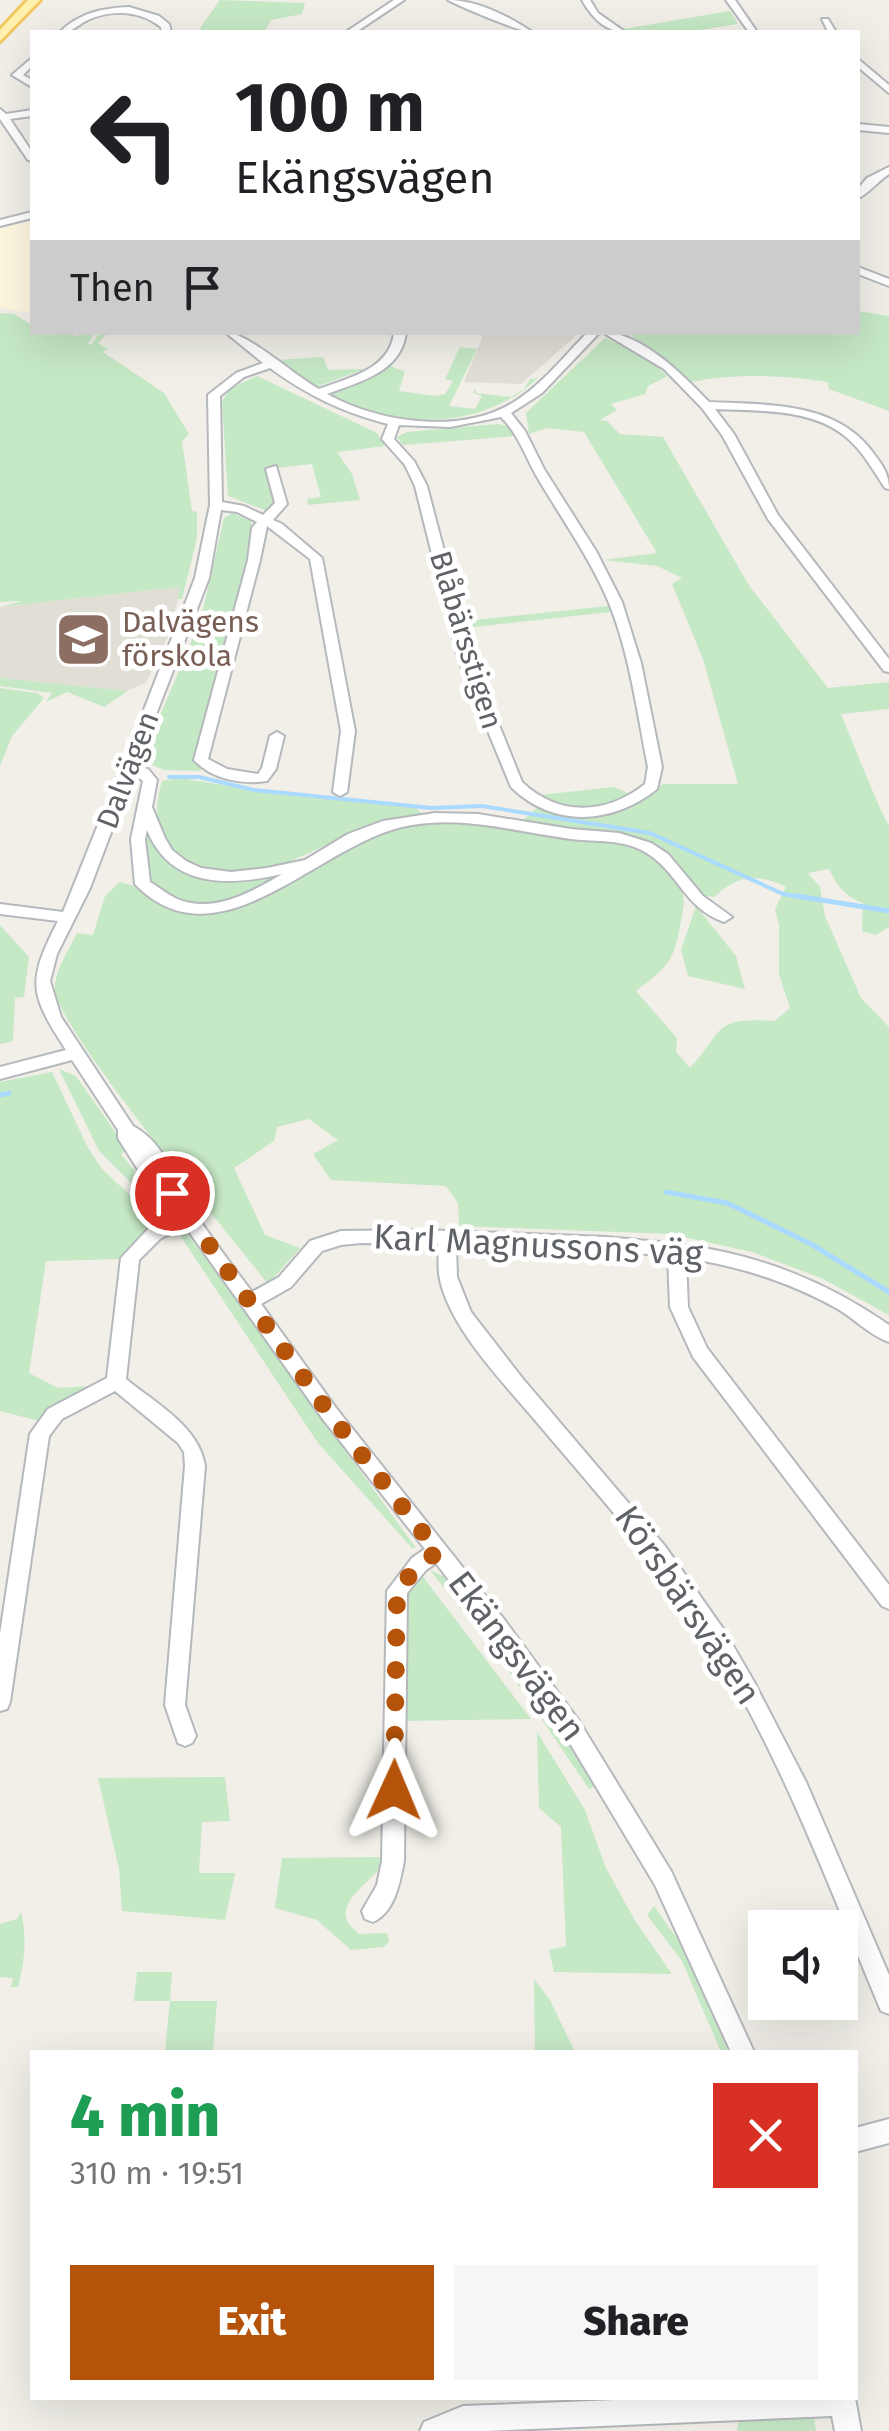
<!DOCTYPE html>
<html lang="en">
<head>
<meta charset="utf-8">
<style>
	:root { --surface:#fff; --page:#f6f6f6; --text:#202124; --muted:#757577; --accent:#b45309 }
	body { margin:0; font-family:"Fira Sans",sans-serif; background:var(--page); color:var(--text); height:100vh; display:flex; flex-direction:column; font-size:38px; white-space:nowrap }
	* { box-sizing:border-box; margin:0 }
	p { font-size:32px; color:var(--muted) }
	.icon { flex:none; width:55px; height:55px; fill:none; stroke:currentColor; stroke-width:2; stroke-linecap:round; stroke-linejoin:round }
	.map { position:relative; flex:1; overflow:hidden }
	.side { position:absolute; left:30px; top:2050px; width:828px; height:350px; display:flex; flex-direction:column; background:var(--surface); border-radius:0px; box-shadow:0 10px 40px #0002 }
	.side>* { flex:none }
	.hud { position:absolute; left:30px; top:30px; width:830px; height:305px; border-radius:0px; box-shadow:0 10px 40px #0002; background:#fff; color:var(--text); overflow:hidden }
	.buttons { position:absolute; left:748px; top:1910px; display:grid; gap:20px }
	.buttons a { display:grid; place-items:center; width:110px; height:110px; border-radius:0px; background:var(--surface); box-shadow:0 10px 40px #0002; font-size:50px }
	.pin { position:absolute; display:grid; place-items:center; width:85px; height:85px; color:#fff; margin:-42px; border:5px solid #fff; border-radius:50%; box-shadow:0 2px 10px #0007 }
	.me { position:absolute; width:110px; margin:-55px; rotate:1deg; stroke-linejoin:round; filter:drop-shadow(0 0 8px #0008) }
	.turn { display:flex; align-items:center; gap:35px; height:210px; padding:0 40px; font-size:45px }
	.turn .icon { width:130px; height:130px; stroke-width:2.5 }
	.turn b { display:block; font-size:70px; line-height:85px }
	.then { display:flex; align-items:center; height:95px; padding:0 40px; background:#0003; gap:20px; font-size:38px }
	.round { display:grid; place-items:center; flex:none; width:105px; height:105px; border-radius:0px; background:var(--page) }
	.overview { display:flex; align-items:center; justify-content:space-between; height:170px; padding:0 40px }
	h1 { font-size:60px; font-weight:800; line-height:75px; color:#1e9e55 }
	.cta { display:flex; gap:20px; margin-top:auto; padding:20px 40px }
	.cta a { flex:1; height:115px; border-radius:0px; background:var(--accent); color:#fff; font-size:40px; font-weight:800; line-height:115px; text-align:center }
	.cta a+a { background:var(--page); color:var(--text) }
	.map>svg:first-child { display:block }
	.commercial { fill:#fef7e0 }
	.education { fill:#e1ded6 }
	.green { fill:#c5e8c5 }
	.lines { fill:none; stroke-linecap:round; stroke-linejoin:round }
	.stream-far1 { stroke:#aadaff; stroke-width:4 }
	.stream { stroke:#aadaff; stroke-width:5 }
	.minor-casing { stroke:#b5b8bc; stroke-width:4 }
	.major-casing { stroke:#f2c960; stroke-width:6 }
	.minor { fill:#fff; fill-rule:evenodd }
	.major { fill:#fff2af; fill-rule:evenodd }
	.route { stroke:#b45309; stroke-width:18; stroke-dasharray:0 32.4 }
	.labels { text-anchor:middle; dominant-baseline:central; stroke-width:10; stroke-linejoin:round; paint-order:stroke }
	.far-education-label { font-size:30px; fill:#785e54; stroke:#fff; text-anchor:start }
	.far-street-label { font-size:30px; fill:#5f6368; stroke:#fff }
	.street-label { font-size:35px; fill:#5f6368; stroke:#fff }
</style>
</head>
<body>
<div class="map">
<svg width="889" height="2431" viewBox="0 0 889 2431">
	<rect width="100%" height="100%" fill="#f1efe8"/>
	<path class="commercial" d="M32 220V314L0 307V228Z"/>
	<path class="education" d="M479 333H579L521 384 464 382 482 338Z
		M181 587 169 634 146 683 126 691 0 678V607Z"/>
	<path class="green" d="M220 0 305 3 302 14 271 20 264 32H202L200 28Z
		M730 11 738 24 687 32H606Z
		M858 311 889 316V411L829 389 828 382C783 375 735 373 691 382L628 333 858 332Z
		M0 313 14 314 32 325V332L71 333 75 336 95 333 88 344 91 345 99 334 106 335 98 343 108 349 103 352 164 393 189 434 182 441 192 511 197 512V538L182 599H178L180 587 0 607 22 601 0 602Z
		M605 338 641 353 667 376 648 386 645 394 611 404 617 410 600 420 607 421 620 434 663 437 748 584 828 688 889 682V709L841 714C848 730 883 820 889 825V927L876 935 862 931 863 903C847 898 836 885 829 869L808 873 820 887 825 916 861 998 889 1027V1315L821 1278 752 1252 670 1234 459 1226 458 1203 446 1186 331 1180 313 1154 338 1140 309 1119 277 1127 274 1141 234 1168 265 1235 300 1248 268 1284C235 1241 56 1027 55 990 54 971 69 950 77 933L93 935 105 896 120 882C161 891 162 919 218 911 279 902 324 852 381 830 399 823 429 819 449 819 486 820 525 829 563 834 584 837 610 837 631 844 657 853 689 879 683 910 674 958 675 962 636 991L677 1038 676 1052 690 1068C726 1028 713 1017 775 1021L790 1008 779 974V925L775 909 786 887C757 873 738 875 714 897L699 895C690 882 682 866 672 856 647 831 559 828 522 821L538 807 591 817 630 809 663 784H738L703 659 672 584 682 578 657 566 603 560 657 553 584 432 547 428 529 434 526 413Z
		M460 347 477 349 449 406 475 409 482 396 473 393 475 389 476 393 511 397 524 389 530 379 538 378C483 430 395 431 331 395L390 366 405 372 399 391 435 396 445 394 453 381 445 379Z
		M323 357 328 370 365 369 316 387 277 360Z
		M257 376 377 433 385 446 337 452 352 474 360 500 308 505 307 499 321 497 312 464 268 469 276 504 267 511 228 496 222 402 229 389Z
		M498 424 510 427 515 436 403 445 397 437 407 432Z
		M232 513 251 521 253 532 231 621 201 618 224 518Z
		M608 606 610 612 466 628 465 621Z
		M200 621 231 623 195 758 201 771 164 770 141 760Z
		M0 678 126 691H128L104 707 67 692 46 702 52 693 0 686Z
		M0 688 37 693 44 698 12 736 0 766Z
		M180 778 284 795 415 807 423 815C401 821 377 825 355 833 301 853 278 877 216 871 199 869 180 861 169 847 153 827 155 805 162 781Z
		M614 787 632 795C601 811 570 809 539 795Z
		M147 819 153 836 201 875 291 869C238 901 210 917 151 887L143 862Z
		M696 906 736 956 745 989 688 976 681 950Z
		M0 925 29 957 24 997 15 998 13 1041 0 1044Z
		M59 1069 76 1076 128 1150 121 1154 142 1180 134 1186 99 1151Z
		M52 1072 87 1146 102 1169 161 1224 136 1240 123 1259 46 1261 29 1373 58 1388 93 1386 58 1403 39 1421 0 1411V1082Z
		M177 1231 187 1234 208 1261 416 1548H412L318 1443Z
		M430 1570 443 1576 546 1710 596 1786 589 1789 509 1671Z
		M420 1573 531 1719 401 1721 405 1592Z
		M537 1732 585 1810 606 1868 634 1919 672 1974 554 1972 549 1950 566 1946 561 1827 539 1808Z
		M225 1777 230 1821 202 1822 199 1873H235L225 1920 122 1911 119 1869 98 1778Z
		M386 1857C379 1882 320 1904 359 1934L387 1933 389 1941 384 1947 351 1950 317 1920 275 1908 282 1858Z
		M654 1906 685 1950 728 2052H721L682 1961 647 1915Z
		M21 1912C27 1938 25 1961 18 1987H11L13 1978 0 1977V1924L17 1919Z
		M137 1972H172L170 2001H217L213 2052H165L170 2001H134Z
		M534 1979 550 2000 575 2052H535Z
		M814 2417 816 2431H737L739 2419Z"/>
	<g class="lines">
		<path class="stream-far1" d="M169 777H199L254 790 432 808 482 806 650 833 783 894 813 899"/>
		<path class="stream" d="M797 896 889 911
			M0 1095 9 1093
			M666 1192 727 1203 811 1244 889 1292"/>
		<defs>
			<path id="minor" d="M394 0H404L356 32H346Z
				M448 0C476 0 509 16 532 32 522 33 459 6 448 0Z
				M582 0H590L598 13 625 32C605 32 591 16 582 0Z
				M726 0H735L757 32H749Z
				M129 7 159 16 169 24 171 32H162L161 27C141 11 114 9 90 19 78 24 73 33 60 32 79 13 103 8 129 7Z
				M822 19H828L836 32H828Z
				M32 58V66L23 75 32 80V87L12 75Z
				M858 59 889 85V93L858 67Z
				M0 109 6 114 32 110V116L10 119 32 152V161L28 160 0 119Z
				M858 124 889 127V133L858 130Z
				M889 167V174C878 181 867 195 858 198V189L867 178Z
				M32 212V218L0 226V220Z
				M858 267 889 279V286L858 274Z
				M225 332C247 332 295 376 319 389 348 378 391 369 394 332H406C402 372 359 382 327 394 380 423 461 435 514 402 543 384 564 356 588 332H600L542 393 511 413 525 431 544 469 596 551 622 602 641 663 662 767 657 789C612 825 553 828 511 787L458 658 415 486 405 465 382 439 388 424C342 412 307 395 270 368L244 377 220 396 222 502 244 506 263 515 275 503 266 469 276 466 287 504 273 520 282 524 322 558 355 731 347 792 340 796 333 792 341 731 310 559 267 526 260 560 208 759 227 769 258 774 262 768 270 736 277 732 284 736 276 769 267 781C242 785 211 779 194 760L248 560 252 528 257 522 237 512 221 510 209 578 136 766 148 769 157 780 152 807 165 838 172 850 186 861 201 868 231 872 267 868 305 860 348 834 383 821 435 813 478 814 571 829 619 833 651 843 668 854 703 896 732 917 724 922C684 908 678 871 645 852 623 839 596 842 571 839 517 832 466 816 412 825 323 838 220 972 135 884L131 839 143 781 133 774 90 888 57 954 50 981 61 1017 133 1126C168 1145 175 1184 196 1215 214 1241 233 1267 252 1292L279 1277 310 1241 341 1231 422 1230 605 1237 670 1243 677 1240 685 1245C760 1255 827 1282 889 1325V1342C869 1335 854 1318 836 1308 789 1282 739 1266 686 1258L688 1307 707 1348 889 1585V1609L882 1606 693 1357 670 1307 668 1256 605 1250 456 1245 457 1277 471 1312 523 1379 665 1546 724 1630 753 1680 806 1782 889 1975V2014L881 2011C828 1885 781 1755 708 1640 657 1560 595 1491 534 1419 502 1381 446 1324 439 1274 438 1265 439 1254 438 1244L361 1243 341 1245 322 1251 291 1287 261 1304 336 1408 503 1618 579 1721 671 1871 754 2052H731L655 1885 565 1735 436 1563 426 1570 407 1593 404 1861C400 1882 395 1912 373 1922L365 1919 362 1911 377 1885 382 1861 387 1591 412 1558 425 1549 322 1418 185 1226 160 1239 139 1260 126 1379C155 1403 199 1426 205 1466L185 1705 196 1736 192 1743 185 1746 178 1743 165 1705 185 1466 184 1452 178 1443 115 1391 62 1419 49 1436 10 1702 7 1709 0 1711V1634L30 1434 48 1409 107 1378 121 1258 148 1229 178 1214 169 1199 152 1188 140 1173 118 1138V1130L72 1060 0 1079V1067L66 1050C29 993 27 982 58 921L0 914V904L63 912 120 770 119 768 123 764 195 578 210 505 208 395 236 373 263 363ZM501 417C519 434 527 461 540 482 564 522 591 560 609 603 630 655 637 712 648 767L645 784C606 815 559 817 522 782L472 658 427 486 414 461 394 439 399 425 450 427ZM147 830C171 889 229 886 282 874 252 892 213 914 177 899 168 895 159 887 150 882L145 839Z
				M602 332C641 332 683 375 709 402 767 405 837 401 874 454 883 466 889 474 889 489L885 488C873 470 862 450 846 437 812 408 757 411 715 409L734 434 778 515 889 659V672L884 671 768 519 722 435 702 408 664 369Z
				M889 2119V2143L855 2152V2128Z
				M666 2398H855L861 2431H835L832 2416 486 2431H420L424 2422 463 2406Z"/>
			<path id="major" d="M28 0H40L0 41V30Z"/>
		</defs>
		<use href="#minor" class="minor-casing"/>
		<use href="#major" class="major-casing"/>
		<use href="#minor" class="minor"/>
		<use href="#major" class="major"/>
	</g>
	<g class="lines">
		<path class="route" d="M172 1193 329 1413 438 1552 419 1564 397 1591 394 1790"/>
	</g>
	<defs>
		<symbol id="school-square" viewBox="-11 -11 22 22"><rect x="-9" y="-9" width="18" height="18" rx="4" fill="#8d6e63" stroke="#fff"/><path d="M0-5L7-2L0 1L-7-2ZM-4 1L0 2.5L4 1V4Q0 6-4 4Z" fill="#fff"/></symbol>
	</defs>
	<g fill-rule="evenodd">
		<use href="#school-square" x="52" y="608" width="63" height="63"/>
	</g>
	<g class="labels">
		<g class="far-education-label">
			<text x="122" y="622">Dalvägens<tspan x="122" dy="34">förskola</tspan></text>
		</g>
		<g class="far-street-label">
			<text transform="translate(466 640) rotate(73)">Blåbärsstigen</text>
			<text transform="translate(128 770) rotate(-69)">Dalvägen</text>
		</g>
		<g class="street-label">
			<text transform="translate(538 1245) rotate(3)">Karl Magnussons väg</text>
			<text transform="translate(688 1605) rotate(56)">Körsbärsvägen</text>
			<text transform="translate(517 1656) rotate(53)">Ekängsvägen</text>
		</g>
	</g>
</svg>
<div class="buttons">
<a><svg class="icon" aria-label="sound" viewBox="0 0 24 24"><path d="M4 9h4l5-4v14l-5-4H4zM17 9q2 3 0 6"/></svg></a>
</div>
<div class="pin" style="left:172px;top:1193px;background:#d93025"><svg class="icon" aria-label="arrive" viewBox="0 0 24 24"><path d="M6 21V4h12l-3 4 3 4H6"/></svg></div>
<svg class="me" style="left:394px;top:1790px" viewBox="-20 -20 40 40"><path d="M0-17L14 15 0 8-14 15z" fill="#b45309" stroke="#fff" stroke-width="4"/></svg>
<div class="hud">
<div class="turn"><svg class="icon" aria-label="left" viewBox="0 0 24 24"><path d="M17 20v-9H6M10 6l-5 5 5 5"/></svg><div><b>100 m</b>Ekängsvägen</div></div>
<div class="then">Then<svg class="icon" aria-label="arrive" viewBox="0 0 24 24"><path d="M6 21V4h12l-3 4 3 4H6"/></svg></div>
</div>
<section class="side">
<div class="overview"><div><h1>4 min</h1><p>310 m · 19:51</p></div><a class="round" style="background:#d93025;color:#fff"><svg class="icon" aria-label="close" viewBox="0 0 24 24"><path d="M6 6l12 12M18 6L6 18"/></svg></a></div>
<div class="cta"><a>Exit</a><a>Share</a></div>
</section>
</div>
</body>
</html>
